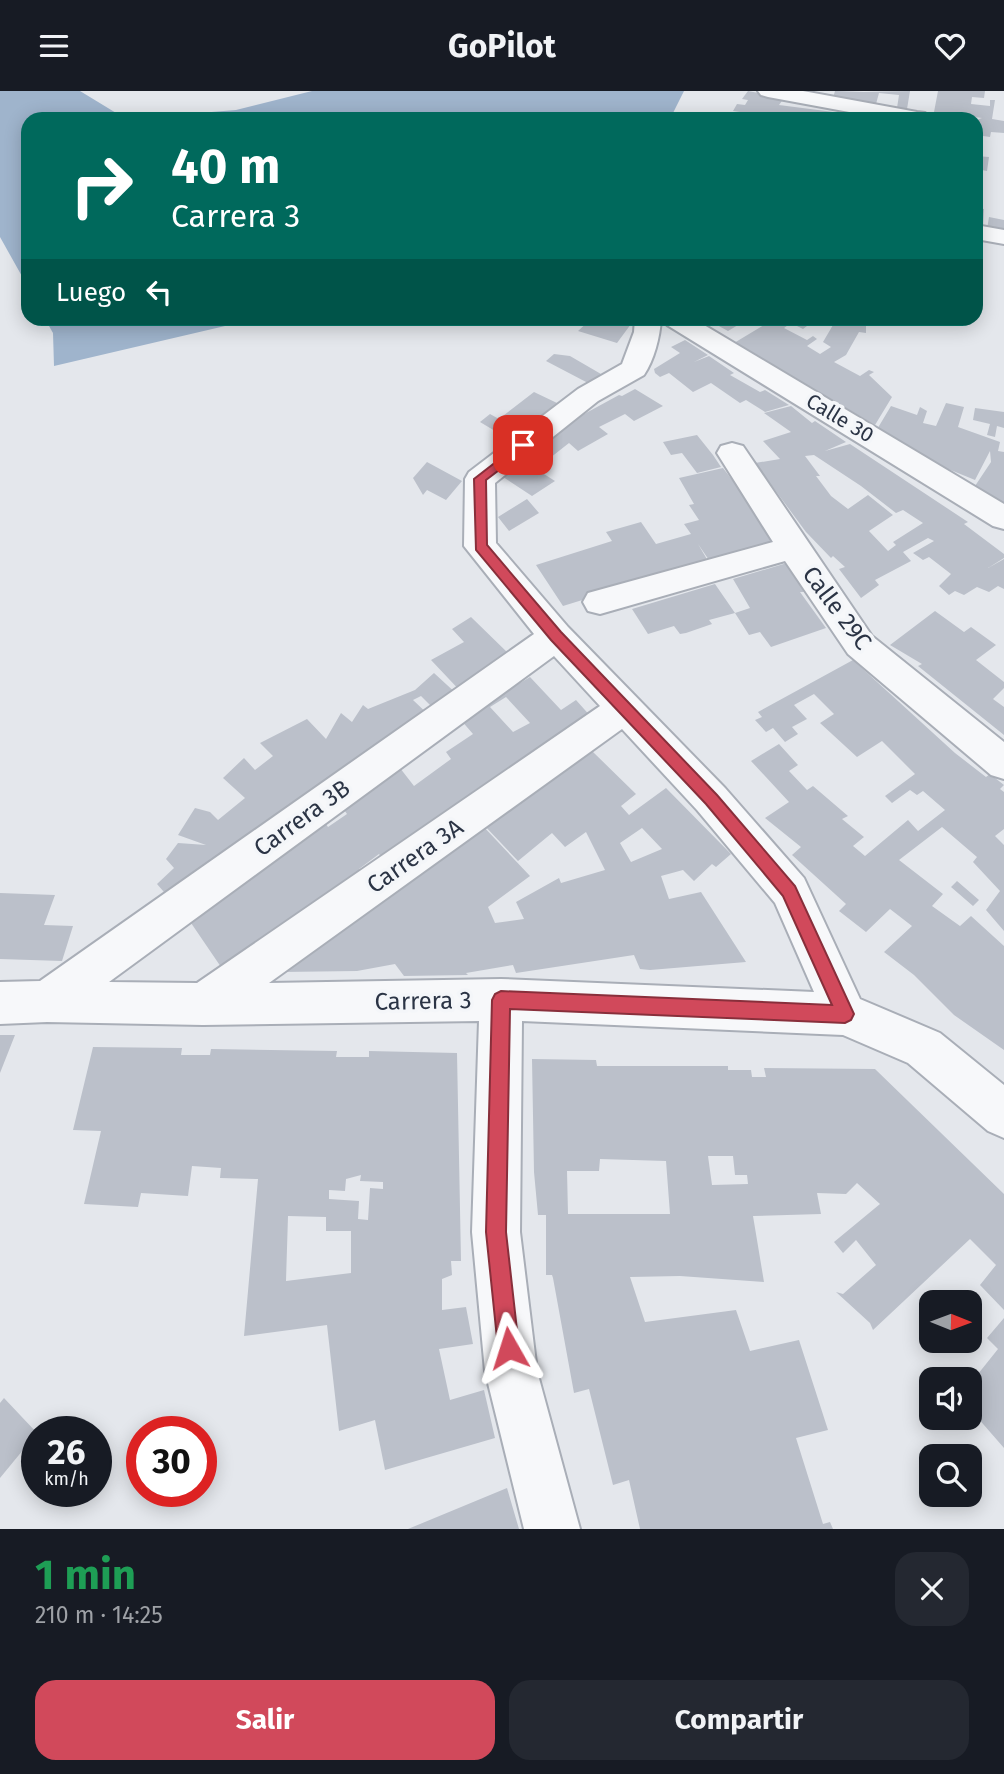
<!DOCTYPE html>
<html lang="es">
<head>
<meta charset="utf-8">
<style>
	:root { --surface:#171b24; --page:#242831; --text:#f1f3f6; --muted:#9ea1a6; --accent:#d1495b }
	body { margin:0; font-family:"Fira Sans",sans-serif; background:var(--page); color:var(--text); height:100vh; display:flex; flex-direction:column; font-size:26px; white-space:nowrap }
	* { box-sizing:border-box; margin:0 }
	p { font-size:23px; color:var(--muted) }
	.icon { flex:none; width:38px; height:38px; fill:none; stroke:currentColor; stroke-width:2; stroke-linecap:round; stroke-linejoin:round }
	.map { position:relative; height:1438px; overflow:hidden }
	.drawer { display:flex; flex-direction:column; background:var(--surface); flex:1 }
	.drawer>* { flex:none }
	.top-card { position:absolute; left:21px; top:21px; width:962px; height:214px; border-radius:21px; box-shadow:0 4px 18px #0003; background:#00695c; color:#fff; overflow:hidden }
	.needle { width:46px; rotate:91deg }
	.tools { position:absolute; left:919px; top:1199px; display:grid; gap:14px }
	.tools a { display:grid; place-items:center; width:63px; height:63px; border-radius:14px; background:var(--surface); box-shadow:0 4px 18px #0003; font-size:35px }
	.speed { position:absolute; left:21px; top:1325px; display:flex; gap:14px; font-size:35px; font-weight:700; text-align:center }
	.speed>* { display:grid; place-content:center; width:91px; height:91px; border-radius:50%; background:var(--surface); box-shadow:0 4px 18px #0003; line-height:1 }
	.speed small { font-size:18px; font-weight:400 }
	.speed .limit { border:10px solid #d22; background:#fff; color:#111 }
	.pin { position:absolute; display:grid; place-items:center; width:60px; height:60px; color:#fff; margin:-30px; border-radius:14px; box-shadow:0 4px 10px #0006 }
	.me { position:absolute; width:77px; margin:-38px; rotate:354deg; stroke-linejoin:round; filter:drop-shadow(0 0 5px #0008) }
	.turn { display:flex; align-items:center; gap:24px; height:147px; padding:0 35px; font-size:32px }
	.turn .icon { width:91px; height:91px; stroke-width:2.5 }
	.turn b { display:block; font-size:49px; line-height:60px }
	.then { display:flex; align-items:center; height:66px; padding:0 35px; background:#0003; gap:14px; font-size:26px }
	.round { display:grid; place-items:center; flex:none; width:74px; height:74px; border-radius:21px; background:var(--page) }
	.head { display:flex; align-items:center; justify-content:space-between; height:119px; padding:0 35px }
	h1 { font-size:42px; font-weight:700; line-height:52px; color:#1e9e55 }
	.action { display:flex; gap:14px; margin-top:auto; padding:14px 35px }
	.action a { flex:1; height:80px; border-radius:21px; background:var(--accent); color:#fff; font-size:28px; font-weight:700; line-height:80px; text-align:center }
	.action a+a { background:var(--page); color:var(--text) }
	header { display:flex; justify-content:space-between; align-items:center; height:91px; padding:0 35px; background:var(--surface); font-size:32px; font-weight:700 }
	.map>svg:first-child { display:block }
	.water { fill:#9fb4cc }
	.building { fill:#bbc0ca; fill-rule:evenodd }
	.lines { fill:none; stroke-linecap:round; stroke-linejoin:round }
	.minor-casing { stroke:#a9aeb7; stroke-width:4 }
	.minor { fill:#f7f8fa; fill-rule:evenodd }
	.route { fill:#d1495b; stroke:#882f3b; stroke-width:2 }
	.labels { text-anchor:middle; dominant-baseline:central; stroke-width:7; stroke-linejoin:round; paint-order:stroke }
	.far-street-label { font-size:21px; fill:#2b3445; stroke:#f4f6f9 }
	.street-label { font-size:24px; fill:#2b3445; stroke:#f4f6f9 }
</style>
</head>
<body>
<header><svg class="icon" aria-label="menu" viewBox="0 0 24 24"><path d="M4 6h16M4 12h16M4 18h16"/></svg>GoPilot<svg class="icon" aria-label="heart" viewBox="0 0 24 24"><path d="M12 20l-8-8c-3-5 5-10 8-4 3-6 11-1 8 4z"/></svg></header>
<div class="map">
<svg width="1004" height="1438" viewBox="0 0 1004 1438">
	<rect width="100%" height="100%" fill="#e4e7ec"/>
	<path class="water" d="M0 0H80L126 28 236 19 312 0H684L670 28H28V196L0 146Z
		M45 228H255L54 275 53 242Z"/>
	<path class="building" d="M748 0 784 7 779 14 888 28H745L747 22 733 20 737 13 745 14 748 9 742 8Z
		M835 0 864 1 910 0 907 18 897 17 899 4 879 2 876 13 833 7Z
		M938 0H985L984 7 972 6 971 13 990 15V9H995L992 28 1004 30V42L991 41 990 46 976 44V29L982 27 934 21Z
		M976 65 989 66 987 80 976 78Z
		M976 117 984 118 983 137 976 136Z
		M989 126 1004 129V140L987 138Z
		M591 228H627L631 233 617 252 578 240Z
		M696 228H748L728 240 706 228 702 230Z
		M774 228 815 229 803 238 791 232 784 237 807 249 813 245 817 248 807 255 820 263 831 256 823 251 833 234H835V228H866V242L859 241 846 264 834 271 860 285 869 279 874 281 869 284 892 306 875 334 734 252Z
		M685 249 708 264 694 271 709 265 734 282 730 284 760 301 765 299 789 314 765 321 746 309 740 312 711 292 693 301 669 282 660 286 655 282 654 278 680 262 671 256Z
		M554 263 570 265 601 283 588 292 546 270Z
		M635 298 663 315 634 330 625 323 599 336 608 343 578 360 569 352 536 378 555 390 532 405 494 380 553 340 619 304 622 305Z
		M534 301 557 312 510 349 480 331 490 323 499 328Z
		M946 312 964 316 958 336 1000 351 998 360 1004 361V413L975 395 991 371 990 360 975 389 926 369 876 340 891 315 917 324 920 316 927 320 923 332 936 335Z
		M791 315 812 332 815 330 846 351 825 360 850 353 968 431 964 433 1004 463V467L988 477 1004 468V498L998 495 989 501 977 496 964 504 955 500 949 504 939 495 951 483 929 466 923 469 913 462 934 450 928 447 903 461 911 470 875 489 879 494 861 507 839 478 845 476 833 465 831 467 806 441 755 372 780 368 763 350 791 341 764 322ZM814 364 861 395 896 422 903 419 923 432 893 451 896 454 888 460 869 440 893 424 868 404 848 418 831 405 816 385H820L805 365Z
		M975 317 1004 321V337L997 335 995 346 987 344 990 333 973 329Z
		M697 344 713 364 721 376 697 382 682 362 671 364 663 351Z
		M427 371 462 390 446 409 427 399 423 404 413 387Z
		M723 377 780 451 711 472 698 453 708 470 563 515 536 474 612 450 606 441 641 431 656 453 691 443 684 433 699 429 689 414 694 413 679 387Z
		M527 408 539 422 509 440 498 426Z
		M787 472 804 501H800L826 537 771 556 760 541 749 544 735 522 750 517 733 488Z
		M715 493 735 522 709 529 712 533 686 542 680 543 674 535 648 543 632 518Z
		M935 520 964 541 971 536 996 554 976 569 1004 591V597L993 608 1004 616V644L918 575 922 573 890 554Z
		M471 526 515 569 465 605 431 569 464 551 452 538Z
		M853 569 955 662 986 686 990 683 1004 694 1000 698 1004 701V738L995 745 1004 754V840L986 819 1000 800 973 771 977 766 942 736 899 769 943 803 932 815 960 835 971 825 1004 855V959L954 924 914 884 884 861 912 835 890 818 866 841 839 820 846 813 792 764 801 756 765 727 789 711 751 670 779 653 798 674 789 680 807 699 813 695 848 725 842 728 864 746 853 755 865 765 908 729 918 740 945 719 923 700 917 704 910 699 892 712 885 705 915 683 882 650 857 666 820 632 834 623 814 603 794 614 807 628 792 636 798 643 785 651 773 637 766 641 755 629 762 626 758 621Z
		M434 582 459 605 438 622 421 605 413 609 433 628 177 816 157 793 174 777 166 768 178 752 206 754 178 744 195 717 210 721 218 729 245 707 223 687 244 667 255 679 273 665 260 652 307 628 326 648 341 622 352 631 363 614 368 618 415 599Z
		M530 586 561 619 576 609 593 628 497 693 492 688 475 699 479 704 386 773 379 763 359 778 366 788 248 863 244 858 221 876 189 829 321 726 328 736 347 723 340 713 400 677 414 695 451 668 446 661 473 643 460 628ZM506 606 530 632 513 641 490 616Z
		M592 660 636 703 621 715 629 724 666 697 731 763 716 776 712 773 694 790 683 779 661 785 669 808 701 801 746 871 650 879 640 878 634 864 516 882 513 874 466 882 468 884 404 885 395 873 357 880 281 881 482 734 530 785 488 816 495 832 524 828 516 811 559 787 561 792 605 779 586 741 565 756 552 742 518 770 483 733ZM642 737 662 758 631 771 620 752Z
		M957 790 979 809 973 815 951 796Z
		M0 802 55 804 44 834 73 835 62 870 0 868Z
		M0 944H15L0 982Z
		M93 956 182 957 181 964H210L211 958 337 960 336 966H369V960L457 962 461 1170H451L452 1184 442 1188V1219L466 1216 473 1253 439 1258 450 1309 484 1299 495 1347 385 1379 375 1329 339 1340 327 1234 244 1245 258 1088 220 1087 221 1077 192 1075 188 1105 141 1102 138 1116 84 1113 101 1040 73 1039ZM361 1084 360 1090 383 1091V1098L370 1097 368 1129 358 1128 359 1110 329 1108V1099L345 1100 346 1088ZM288 1125 326 1126V1140H351V1182L286 1190Z
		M532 968 596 969 597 975H728V979H751L752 986H766L764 977 875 978 1004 1103V1219L980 1194 996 1174 970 1148 873 1239 870 1232 836 1201 843 1203 876 1174 856 1149 843 1162 834 1151 880 1113 857 1092 846 1103 817 1102 821 1123 753 1125 764 1191 680 1185 630 1186 645 1231 736 1219 750 1260 799 1249 828 1339 796 1347 823 1433 830 1431 833 1438H640L629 1389 613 1394 589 1298 574 1302 553 1187 552 1184H546V1124H538L534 1081ZM708 1065H733L735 1084H747L748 1093 712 1094ZM600 1068 666 1070 670 1123H568L567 1080H599Z
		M1004 1227V1357L970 1318V1293L998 1258 987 1247Z
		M4 1307 37 1342 0 1387V1312Z
		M507 1397 519 1438H408Z"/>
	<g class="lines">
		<defs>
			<path id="minor" d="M758 0H803L917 21 925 22 928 27 887 28 768 6 761 4Z
				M976 134 1004 139V153L976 148Z
				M635 228H661C660 246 654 269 644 284L598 310 495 392 496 452 568 536 725 697 804 787 860 908 940 942 1004 994V1047L988 1040 908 972 843 944 522 930 520 1141 537 1280 580 1438H524L485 1280 472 1141 479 930 203 934 47 931 0 933V891L40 890 534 543 464 455 465 388 469 381 578 298 622 273 634 241ZM554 565 600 615 197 892 109 891ZM622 638 697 719 775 812 814 901 501 888 269 892Z
				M663 228H694L1004 413V438L993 435 667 234Z
				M732 352 743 355 872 545 1004 651V688L991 684 848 563 785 470 600 523 588 520 583 511 588 502 773 451 717 362 721 355Z"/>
		</defs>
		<use href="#minor" class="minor-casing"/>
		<use href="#minor" class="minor"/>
	</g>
	<path class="route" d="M523 350 528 351V357L486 389 487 454 561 541 717 704 795 795 854 923 851 929 845 932 510 918 506 1141 519 1257 516 1265 509 1268 501 1265 498 1257 486 1141 492 909 495 903 501 900 832 914 783 805 706 713 551 549 476 459 474 388Z"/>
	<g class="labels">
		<g class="far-street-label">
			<text transform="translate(840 327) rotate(31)">Calle 30</text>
		</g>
		<g class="street-label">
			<text transform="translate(837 517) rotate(53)">Calle 29C</text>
			<text transform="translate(302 727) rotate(-36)">Carrera 3B</text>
			<text transform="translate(415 765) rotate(-35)">Carrera 3A</text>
			<text transform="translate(423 910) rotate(-1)">Carrera 3</text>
		</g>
	</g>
</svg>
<div class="tools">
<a><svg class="needle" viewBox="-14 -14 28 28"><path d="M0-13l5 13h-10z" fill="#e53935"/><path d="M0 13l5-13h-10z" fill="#9ea1a6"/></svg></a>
<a><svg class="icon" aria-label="sound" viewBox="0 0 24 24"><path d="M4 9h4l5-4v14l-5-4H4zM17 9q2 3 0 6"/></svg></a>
<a><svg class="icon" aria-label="search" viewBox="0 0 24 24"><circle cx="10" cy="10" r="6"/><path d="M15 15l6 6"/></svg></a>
</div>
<div class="speed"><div>26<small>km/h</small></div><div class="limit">30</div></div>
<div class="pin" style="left:523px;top:354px;background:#d93025"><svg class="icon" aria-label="arrive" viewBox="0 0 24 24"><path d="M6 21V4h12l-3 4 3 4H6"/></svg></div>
<svg class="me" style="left:509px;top:1257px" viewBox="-20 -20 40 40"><path d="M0-17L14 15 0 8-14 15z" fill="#d1495b" stroke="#fff" stroke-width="4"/></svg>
<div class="top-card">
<div class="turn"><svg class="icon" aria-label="right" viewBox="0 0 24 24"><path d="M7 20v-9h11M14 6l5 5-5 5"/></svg><div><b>40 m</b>Carrera 3</div></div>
<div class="then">Luego<svg class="icon" aria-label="left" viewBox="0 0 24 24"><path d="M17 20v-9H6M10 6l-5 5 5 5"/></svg></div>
</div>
</div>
<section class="drawer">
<div class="head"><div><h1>1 min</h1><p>210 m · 14:25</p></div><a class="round"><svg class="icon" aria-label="close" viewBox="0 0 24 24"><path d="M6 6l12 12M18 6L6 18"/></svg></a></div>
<div class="action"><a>Salir</a><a>Compartir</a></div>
</section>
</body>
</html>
